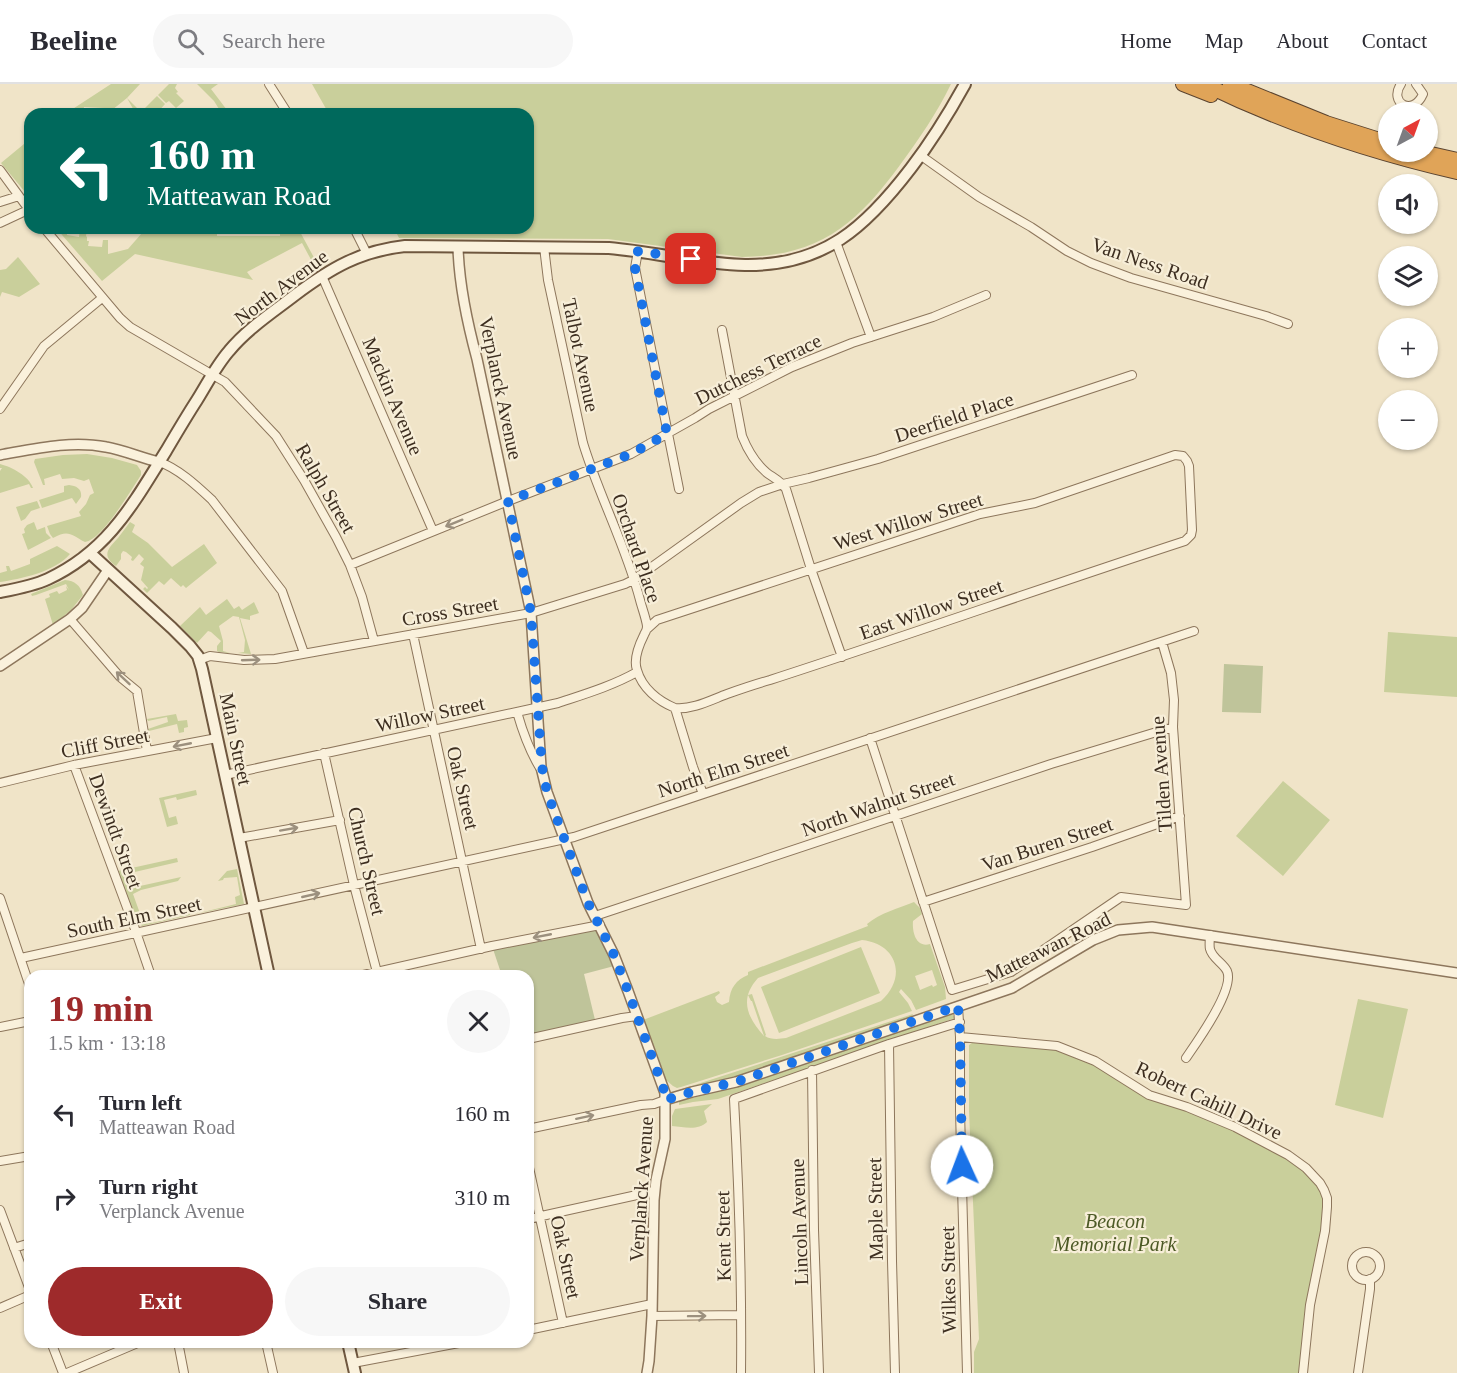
<!DOCTYPE html>
<html lang="en">
<head>
<meta charset="utf-8">
<style>
	:root { --surface:#fff; --page:#f7f7f7; --text:#2b2b33; --muted:#7c7c81; --line:#e1e1e2; --accent:#9e2a2b }
	body { margin:0; font-family:Georgia,serif; background:var(--page); color:var(--text); height:100vh; display:flex; flex-direction:column; font-size:22px; white-space:nowrap }
	* { box-sizing:border-box; margin:0 }
	p { font-size:20px; color:var(--muted) }
	.icon { flex:none; width:33px; height:33px; fill:none; stroke:currentColor; stroke-width:2; stroke-linecap:round; stroke-linejoin:round }
	.map { position:relative; flex:1; overflow:hidden }
	.sheet { position:absolute; left:24px; top:886px; width:510px; height:378px; display:flex; flex-direction:column; background:var(--surface); border-radius:18px; box-shadow:0 2px 4px #0004 }
	.sheet>* { flex:none }
	.hud { position:absolute; left:24px; top:24px; width:510px; height:126px; border-radius:18px; box-shadow:0 2px 4px #0004; background:#00695c; color:#fff; overflow:hidden }
	.needle { width:39px; rotate:41deg }
	.tools { position:absolute; left:1378px; top:18px; display:grid; gap:12px }
	.tools a { display:grid; place-items:center; width:60px; height:60px; border-radius:50%; background:var(--surface); box-shadow:0 2px 4px #0004; font-size:30px }
	.pin { position:absolute; display:grid; place-items:center; width:51px; height:51px; color:#fff; margin:-26px; border-radius:12px; box-shadow:0 3px 9px #0006 }
	.me { position:absolute; width:66px; margin:-33px; rotate:358deg; stroke-linejoin:round; filter:drop-shadow(0 0 4px #0008) }
	.turn { display:flex; align-items:center; gap:21px; height:126px; padding:0 24px; font-size:27px }
	.turn .icon { width:78px; height:78px; stroke-width:2.5 }
	.turn b { display:block; font-size:42px; line-height:51px }
	.round { display:grid; place-items:center; flex:none; width:63px; height:63px; border-radius:32px; background:var(--page) }
	.headline { display:flex; align-items:center; justify-content:space-between; height:102px; padding:0 24px }
	h1 { font-size:36px; font-weight:700; line-height:45px; color:var(--accent) }
	.cta { display:flex; gap:12px; margin-top:auto; padding:12px 24px }
	.cta a { flex:1; height:69px; border-radius:36px; background:var(--accent); color:#fff; font-size:24px; font-weight:700; line-height:69px; text-align:center }
	.cta a+a { background:var(--page); color:var(--text) }
	ul { padding:0; list-style:none }
	li { display:flex; align-items:center; gap:18px; height:84px; padding:0 24px }
	li div { flex:1 }
	li b { display:block; font-size:22px }
	li em { font-style:normal }
	header { display:flex; align-items:center; gap:36px; box-sizing:border-box; height:84px; padding:0 30px; background:var(--surface); border-bottom:2px solid var(--line) }
	header strong { font-size:28px }
	nav { display:flex; gap:33px; margin-inline-start:auto; font-size:21px }
	.search { width:420px; height:54px; background:var(--page); display:flex; align-items:center; gap:15px; box-sizing:border-box; padding:0 21px; border-radius:33px; color:var(--muted); font-size:22px }
	.map>svg:first-child { display:block }
	.green { fill:#c9cf9b; fill-rule:evenodd }
	.cemetery { fill:#bfc49a }
	.lines { fill:none; stroke-linecap:round; stroke-linejoin:round }
	.minor-casing { stroke:#8d765c; stroke-width:10 }
	.tertiary-casing { stroke:#8d765c; stroke-width:12 }
	.secondary-casing { stroke:#6f573f; stroke-width:14 }
	.motorway-casing { stroke:#5b4430; stroke-width:16 }
	.minor { stroke:#faf1dc; stroke-width:8 }
	.tertiary { stroke:#faf1dc; stroke-width:9 }
	.secondary { stroke:#faf1dc; stroke-width:10 }
	.motorway { stroke:#e0a458; stroke-width:14 }
	.oneway { stroke:#9c907e }
	.route { stroke:#1a73e8; stroke-width:10; stroke-dasharray:0 18 }
	.labels { text-anchor:middle; dominant-baseline:central; stroke-width:4.5; stroke-linejoin:round; paint-order:stroke }
	.street-label { font-size:20px; fill:#3d2e20; stroke:#f7eed8 }
	.park-label { font-size:20px; font-style:italic; fill:#4d5a26; stroke:#f7eed8 }
</style>
</head>
<body>
<header>
<strong>Beeline</strong>
<div class="search"><svg class="icon" aria-label="search" viewBox="0 0 24 24"><circle cx="10" cy="10" r="6"/><path d="M15 15l6 6"/></svg>Search here</div>
<nav><a>Home</a><a>Map</a><a>About</a><a>Contact</a></nav>
</header>
<div class="map">
<svg width="1457" height="1289" viewBox="0 0 1457 1289">
	<rect width="100%" height="100%" fill="#f0e4c8"/>
	<path class="green" d="M111 0H140L127 14 140 27 137 30H136L127 14 112 26 114 30H104V24L84 23 83 30H65Z
		M169 0H177L175 4 178 8 176 9 184 17 176 24 169 17 166 19 158 11Z
		M197 0H218L211 5 230 30H214L219 25 214 17Z
		M312 0H951C937 29 919 55 900 81 856 141 819 172 742 173L608 155 399 154 394 144H528V30H329Z
		M157 12 165 20 156 30H139Z
		M30 55V114L1 79Z
		M56 144H67V151L79 153 80 144H87L86 152 87 153V157H89L88 162 102 163 103 156H108V170L128 165 142 149 143 144H217V152H280V144H298L318 181 315 183 302 159 247 188 253 196 135 170 102 197Z
		M18 173 40 200 19 213 2 208 0 213V186L6 185Z
		M87 370 112 374 137 381 141 387V391C131 406 102 456 85 458 71 451 69 445 53 454L50 450 47 442 81 432 79 428 86 420 90 411 94 409 89 395 84 397 74 394 62 395 60 390 44 395 45 401H43L34 378 35 375 63 371Z
		M0 380C12 383 29 392 33 404H31L29 400 0 409V387L2 384H0Z
		M69 401C77 402 82 405 81 413L76 420 72 414 42 424 39 416 64 408V402Z
		M37 417 40 424 31 427 25 435 21 437 16 423Z
		M34 438 37 446 45 443 46 449 51 454 28 466 22 450 25 449 24 445 27 441Z
		M130 438 135 441 132 448 148 459 172 483 204 460 217 479 186 504 183 501 181 503 171 494 164 501 159 497 147 509 143 505 145 503 147 505 148 504 141 496 144 483 140 480 144 475 139 470 133 477 131 476 132 473 126 468 123 467 121 470V475L116 482C101 471 108 465 118 454 122 449 126 443 130 438Z
		M57 462 70 470C55 488 20 495 0 498V489L7 487 6 482H9L11 487 30 480V475Z
		M65 496C75 497 80 501 83 511L71 526 53 541 45 515 50 513 49 510 57 507 59 510 67 506 66 502 69 506 66 500 36 511 32 512 31 510Z
		M227 515 234 525 239 522 242 526 254 518 259 529 250 532V536L240 534 251 570 238 569 244 568 245 556 239 533 233 532 219 542 223 557V567L230 569 219 568 217 567V562L221 557 211 548 208 547 197 559 180 542 200 523 206 531Z
		M1388 548 1457 553V613L1384 608Z
		M176 630 178 637 187 636 188 643 184 644V648L179 649 177 640 149 647 148 645 168 638 167 633 148 637 147 635Z
		M1283 697 1330 736 1283 792 1236 752Z
		M196 706 197 711 177 716 176 713 164 716 169 734 176 732 178 740 167 743 159 714Z
		M177 774 178 778 126 790 131 804 181 793 178 797 141 806 133 810 142 835 149 833 152 839 186 831 185 826 186 825 189 826 190 831 142 842 140 840 139 842 118 787Z
		M237 785 244 820 195 830 236 820 235 813 240 811 237 793 224 794 223 796 218 797 227 787Z
		M914 818 920 824 922 830 913 837C912 848 916 864 930 860L945 903 946 915 916 926 911 916 901 905 899 908 908 919 912 927 782 971 681 1003 677 1004 673 1002 666 996 654 962 643 936 719 907 720 909 715 913 717 918 722 921 729 918C730 904 736 896 748 891V888L868 842 867 840C880 829 899 824 914 818ZM862 856C898 860 907 894 881 917L786 954C779 955 771 956 765 952L766 951 752 910 748 911 751 917H752L764 952C747 933 739 915 758 894L852 859ZM932 886 937 901 933 903 932 901 920 906 915 892Z
		M861 863 880 909 779 949 761 903Z
		M1358 915 1408 925 1383 1034 1335 1021Z
		M948 929 952 930 955 934 718 1015 693 1018 679 1021V1016L684 1014 689 1015 740 1001Z
		M913 930 911 934 735 994 684 1006H679Z
		M972 959 1057 962 1095 977 1149 1011 1211 1032 1306 1084 1327 1114 1303 1289H974V1268L979 1255 969 1027V961Z
		M712 1020 704 1027 707 1038C698 1047 684 1043 672 1042V1032L675 1025Z"/>
	<path class="cemetery" d="M1224 580 1263 582 1261 629 1222 628Z
		M600 841 618 881 584 890 596 940 528 955V892H502L492 862Z"/>
	<g class="lines">
		<defs>
			<path id="minor" d="M269 0 288 30
				M1401 0C1388 19 1413 33 1423 10L1416 0
				M920 71 979 113 1031 143 1067 167 1091 179 1131 194 1266 232 1288 240
				M0 86 30 127
				M0 118 19 112
				M0 139 30 125
				M44 144 120 234 130 243 225 298 276 352 304 396 336 453 350 481 362 513 374 557
				M354 144 367 170
				M836 158 871 253
				M544 163 548 196 583 359C599 412 626 462 640 516 642 524 646 534 647 542 647 547 646 546 644 551 639 561 633 575 637 586 642 604 658 617 675 624L693 683 703 710
				M638 167 635 184 679 405
				M322 192 433 447
				M722 246 742 352C748 367 755 379 767 389 774 394 781 397 786 405L811 485 842 573
				M0 325 44 262 102 214
				M159 378C178 384 198 403 212 416L282 507 304 569
				M350 481 508 417 631 370 695 334 709 325 792 283 852 259 933 233 986 211
				M70 535 120 593 137 607 147 667
				M647 545 657 536 980 430 1035 419 1175 371 1183 372 1187 377 1189 382 1192 446 1191 451 1185 457C1047 502 909 551 770 596 756 600 741 605 727 610 711 616 692 626 675 624
				M413 550 481 865
				M199 576 210 572 244 576 275 575 531 529 625 500 635 495 741 419 759 408 783 400 809 394 878 375 1132 291
				M517 628C523 649 530 669 542 687
				M870 654 952 906 1011 888 1121 813 1186 821 1173 643 1174 616 1171 589 1162 558
				M324 669 354 801 378 892
				M74 681 135 845 151 892
				M225 691 558 619C585 610 612 602 637 588
				M0 699 74 681 217 654
				M239 754 340 736
				M0 814 30 903
				M923 818 1092 763 1180 732
				M595 832 1051 680 1173 643
				M21 874 574 753 1194 547
				M359 892 492 862 600 841
				M958 923 960 953V1027L967 1289
				M0 943 30 937
				M960 953 1057 962 1095 977 1149 1011 1187 1023 1235 1043 1288 1071 1306 1084 1320 1099 1324 1106 1327 1114V1123L1325 1147 1310 1221 1303 1289
				M528 955 622 934 637 932
				M889 960 892 1177 895 1289
				M1186 974C1197 958 1235 905 1227 887 1223 879 1212 874 1210 865 1209 861 1210 856 1210 851
				M812 986 814 1146 819 1289
				M528 1045 641 1021 654 1020 665 1016
				M0 1077 30 1072
				M528 1079 563 1239
				M0 1126 30 1206
				M528 1135 655 1107
				M14 1164 30 1159
				M1352 1182a14 14 0 1 1 28 0a14 14 0 1 1-28 0Z
				M0 1224 30 1211
				M652 1232 741 1231
				M528 1246 652 1220
				M51 1258 63 1289
				M178 1258 184 1289
				M266 1258 273 1289
				M353 1279 464 1258
				M67 1289 140 1258
				M741 1289C742 1198 739 1106 734 1015L889 960 960 938
				M1358 1289 1370 1205V1195"/>
			<path id="tertiary" d="M458 163C459 201 467 238 477 275L531 529 541 683 547 708 588 819 614 871 628 907 665 1009V1055L656 1096 654 1116 652 1232 649 1277 647 1289
				M0 371C34 365 71 356 106 363 124 366 141 374 159 378
				M0 582 70 535 82 524 108 486
				M665 1016 692 1008 736 998 1012 904 1093 856 1118 846 1152 843 1457 889"/>
			<path id="secondary" d="M90 469 172 544 190 562 198 572 202 585 269 892
				M0 508C16 505 33 502 48 495 108 467 133 420 166 367 176 350 186 333 197 316 207 300 216 282 229 267 247 245 273 228 295 211 331 184 360 167 405 162L609 164C655 168 700 180 745 181 824 182 866 143 911 84 931 58 949 29 965 0
				M348 1258 355 1289"/>
			<path id="motorway" d="M1183 0 1211 11
				M1204 0C1284 39 1370 68 1457 88
				M1230 0 1326 39 1389 59
				M1422 68 1457 76"/>
		</defs>
		<use href="#minor" class="minor-casing"/>
		<use href="#tertiary" class="tertiary-casing"/>
		<use href="#secondary" class="secondary-casing"/>
		<use href="#motorway" class="motorway-casing"/>
		<use href="#minor" class="minor"/>
		<use href="#tertiary" class="tertiary"/>
		<use href="#secondary" class="secondary"/>
		<use href="#motorway" class="motorway"/>
	</g>
	<defs><path id="oneway-shaft" d="M-6 0H5M1.5-3L5.5 0L1.5 3" fill="none" stroke-width="1.6" stroke-linecap="round" stroke-linejoin="round" transform="scale(1.5)"/></defs>
	<g class="oneway">
		<use href="#oneway-shaft" transform="translate(454 439) rotate(158)"/>
		<use href="#oneway-shaft" transform="translate(251 576) rotate(-2)"/>
		<use href="#oneway-shaft" transform="translate(123 594) rotate(-137)"/>
		<use href="#oneway-shaft" transform="translate(182 661) rotate(169)"/>
		<use href="#oneway-shaft" transform="translate(289 745) rotate(-10)"/>
		<use href="#oneway-shaft" transform="translate(311 811) rotate(-13)"/>
		<use href="#oneway-shaft" transform="translate(542 852) rotate(169)"/>
		<use href="#oneway-shaft" transform="translate(585 1033) rotate(-12)"/>
		<use href="#oneway-shaft" transform="translate(697 1232) rotate(-1)"/>
	</g>
	<g class="lines">
		<path class="route" d="M691 175 638 167 635 184 667 350 631 370 508 417 531 529 542 683 547 708 588 819 614 871 628 907 665 1009V1016L692 1008 736 998 958 922 960 953 962 1082"/>
	</g>
	<g class="labels">
		<g class="street-label">
			<text transform="translate(1150 179) rotate(19)">Van Ness Road</text>
			<text transform="translate(281 203) rotate(-37)">North Avenue</text>
			<text transform="translate(581 271) rotate(78)">Talbot Avenue</text>
			<text transform="translate(758 285) rotate(-26)">Dutchess Terrace</text>
			<text transform="translate(501 304) rotate(78)">Verplanck Avenue</text>
			<text transform="translate(393 312) rotate(67)">Mackin Avenue</text>
			<text transform="translate(954 333) rotate(-18)">Deerfield Place</text>
			<text transform="translate(326 404) rotate(60)">Ralph Street</text>
			<text transform="translate(908 437) rotate(-17)">West Willow Street</text>
			<text transform="translate(637 464) rotate(71)">Orchard Place</text>
			<text transform="translate(931 525) rotate(-19)">East Willow Street</text>
			<text transform="translate(450 527) rotate(-10)">Cross Street</text>
			<text transform="translate(430 630) rotate(-12)">Willow Street</text>
			<text transform="translate(236 655) rotate(78)">Main Street</text>
			<text transform="translate(105 659) rotate(-11)">Cliff Street</text>
			<text transform="translate(723 686) rotate(-18)">North Elm Street</text>
			<text transform="translate(1161 690) rotate(-94)">Tilden Avenue</text>
			<text transform="translate(463 704) rotate(77)">Oak Street</text>
			<text transform="translate(878 720) rotate(-19)">North Walnut Street</text>
			<text transform="translate(116 747) rotate(70)">Dewindt Street</text>
			<text transform="translate(1047 760) rotate(-18)">Van Buren Street</text>
			<text transform="translate(367 777) rotate(77)">Church Street</text>
			<text transform="translate(134 833) rotate(-12)">South Elm Street</text>
			<text transform="translate(1048 863) rotate(-26)">Matteawan Road</text>
			<text transform="translate(1209 1016) rotate(25)">Robert Cahill Drive</text>
			<text transform="translate(641 1105) rotate(-86)">Verplanck Avenue</text>
			<text transform="translate(875 1125) rotate(-91)">Maple Street</text>
			<text transform="translate(799 1138) rotate(-92)">Lincoln Avenue</text>
			<text transform="translate(723 1152) rotate(-91)">Kent Street</text>
			<text transform="translate(566 1173) rotate(78)">Oak Street</text>
			<text transform="translate(948 1196) rotate(-91)">Wilkes Street</text>
		</g>
		<g class="park-label">
			<text x="1115" y="1137">Beacon<tspan x="1115" dy="23">Memorial Park</tspan></text>
		</g>
	</g>
</svg>
<div class="tools">
<a><svg class="needle" viewBox="-14 -14 28 28"><path d="M0-13l5 13h-10z" fill="#e53935"/><path d="M0 13l5-13h-10z" fill="#7c7c81"/></svg></a>
<a><svg class="icon" aria-label="sound" viewBox="0 0 24 24"><path d="M4 9h4l5-4v14l-5-4H4zM17 9q2 3 0 6"/></svg></a>
<a><svg class="icon" aria-label="layers" viewBox="0 0 24 24"><path d="M12 4l9 5-9 5-9-5zM3 14l9 5 9-5"/></svg></a>
<a>+</a>
<a>−</a>
</div>
<div class="pin" style="left:691px;top:175px;background:#d93025"><svg class="icon" aria-label="arrive" viewBox="0 0 24 24"><path d="M6 21V4h12l-3 4 3 4H6"/></svg></div>
<svg class="me" style="left:962px;top:1082px" viewBox="-20 -20 40 40"><circle r="19" fill="#fff"/><path d="M0-13L10 11 0 6-10 11z" fill="#1a73e8"/></svg>
<div class="hud">
<div class="turn"><svg class="icon" aria-label="left" viewBox="0 0 24 24"><path d="M17 20v-9H6M10 6l-5 5 5 5"/></svg><div><b>160 m</b>Matteawan Road</div></div>
</div>
<section class="sheet">
<div class="headline"><div><h1>19 min</h1><p>1.5 km · 13:18</p></div><a class="round"><svg class="icon" aria-label="close" viewBox="0 0 24 24"><path d="M6 6l12 12M18 6L6 18"/></svg></a></div>
<ul>
<li><svg class="icon" aria-label="left" viewBox="0 0 24 24"><path d="M17 20v-9H6M10 6l-5 5 5 5"/></svg><div><b>Turn left</b><p>Matteawan Road</p></div><em>160 m</em></li>
<li><svg class="icon" aria-label="right" viewBox="0 0 24 24"><path d="M7 20v-9h11M14 6l5 5-5 5"/></svg><div><b>Turn right</b><p>Verplanck Avenue</p></div><em>310 m</em></li>
</ul>
<div class="cta"><a>Exit</a><a>Share</a></div>
</section>
</div>
</body>
</html>
